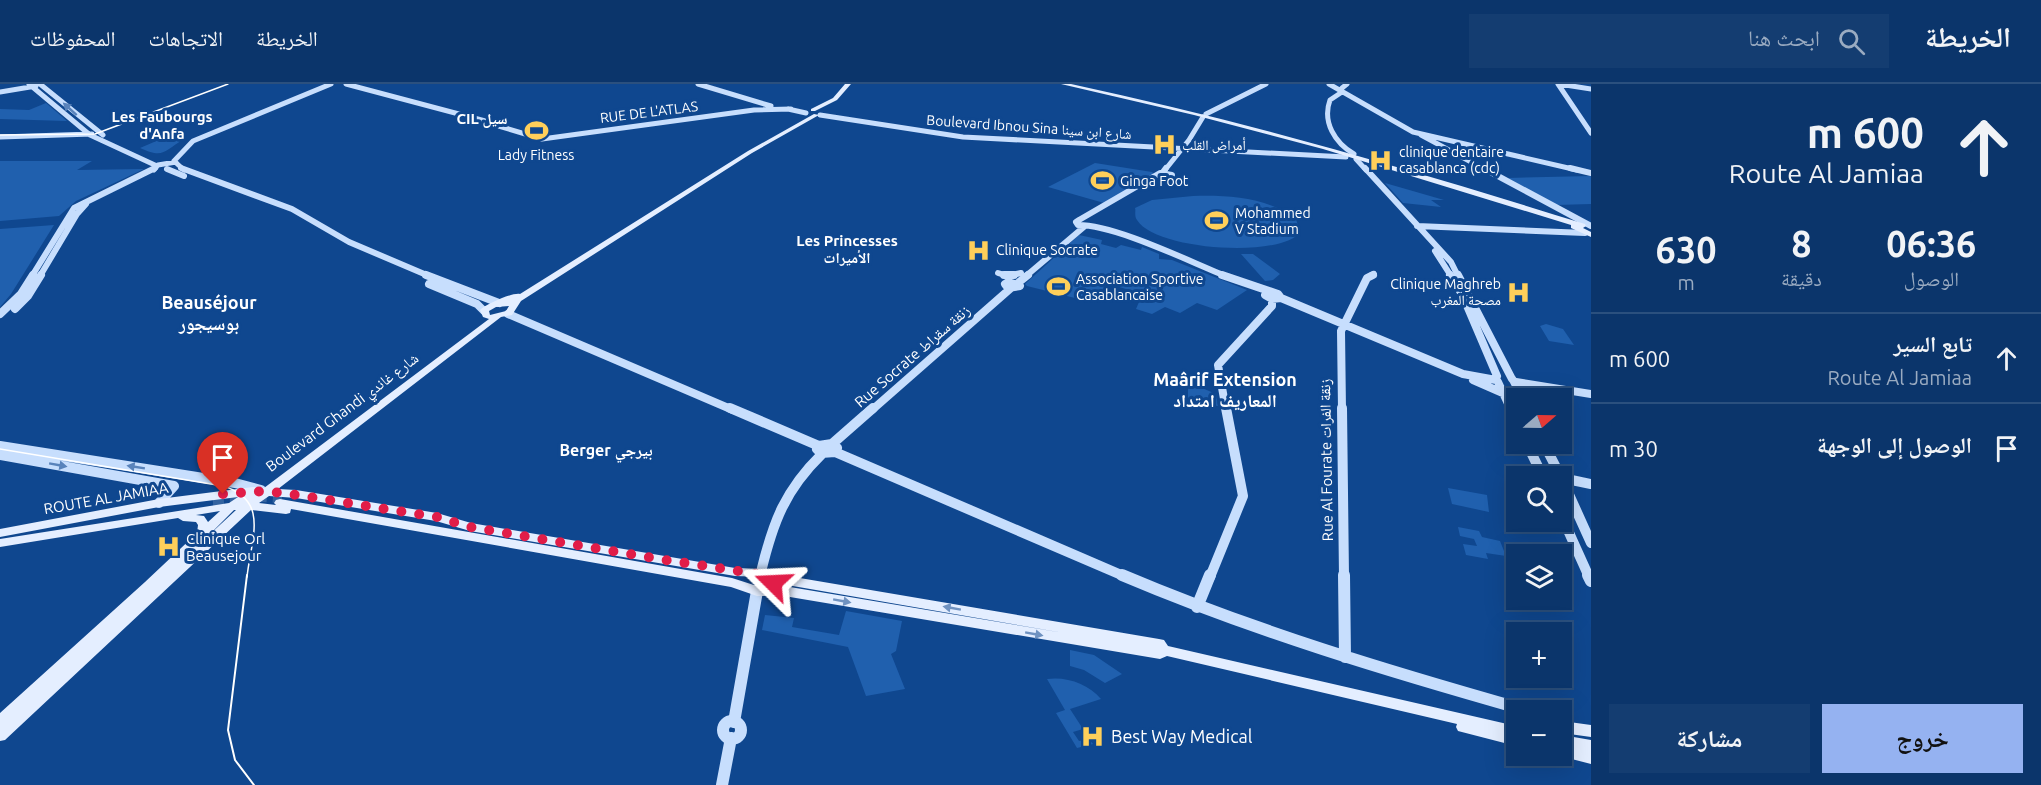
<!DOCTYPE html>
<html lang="ar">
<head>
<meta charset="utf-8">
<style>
	:root { --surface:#0b356b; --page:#143d71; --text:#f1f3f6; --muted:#9aabc1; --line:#2b507e; --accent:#95b2f1 }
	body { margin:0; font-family:Ubuntu,"Noto Naskh Arabic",sans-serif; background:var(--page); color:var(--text); direction:rtl; height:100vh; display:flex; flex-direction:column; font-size:22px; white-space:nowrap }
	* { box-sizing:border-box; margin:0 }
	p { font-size:20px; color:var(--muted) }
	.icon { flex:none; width:33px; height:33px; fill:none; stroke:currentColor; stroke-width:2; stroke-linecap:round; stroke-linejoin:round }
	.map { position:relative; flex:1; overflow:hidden; direction:ltr }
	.side { display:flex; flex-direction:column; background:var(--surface); width:450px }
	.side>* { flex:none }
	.guide { background:#0b356b; color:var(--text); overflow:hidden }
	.needle { width:39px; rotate:70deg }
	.tools { position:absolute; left:1506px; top:304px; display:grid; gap:12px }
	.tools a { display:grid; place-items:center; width:66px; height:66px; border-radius:0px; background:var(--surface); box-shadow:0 6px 24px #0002,0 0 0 2px var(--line); font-size:30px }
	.pin { position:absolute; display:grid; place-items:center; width:51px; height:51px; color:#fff; margin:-62px -26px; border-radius:50% 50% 50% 0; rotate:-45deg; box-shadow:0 0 6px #0007 }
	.pin .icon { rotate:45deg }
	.me { position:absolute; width:66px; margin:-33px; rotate:291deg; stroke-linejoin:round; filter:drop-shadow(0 0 4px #0008) }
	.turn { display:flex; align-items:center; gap:21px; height:126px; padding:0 18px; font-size:27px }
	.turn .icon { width:78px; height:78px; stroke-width:2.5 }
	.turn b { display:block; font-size:42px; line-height:51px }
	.eta { display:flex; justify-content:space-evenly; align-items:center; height:102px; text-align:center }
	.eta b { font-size:36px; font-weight:700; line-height:42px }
	.action { display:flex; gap:12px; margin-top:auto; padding:12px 18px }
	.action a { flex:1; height:69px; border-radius:0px; background:var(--accent); color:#111; font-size:24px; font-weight:700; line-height:69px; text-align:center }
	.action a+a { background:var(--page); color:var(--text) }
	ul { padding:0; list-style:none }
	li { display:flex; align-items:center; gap:18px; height:90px; padding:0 18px; border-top:2px solid var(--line) }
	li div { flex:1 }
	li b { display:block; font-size:22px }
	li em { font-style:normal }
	header { display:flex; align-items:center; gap:36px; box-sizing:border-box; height:84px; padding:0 30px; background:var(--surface); border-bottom:2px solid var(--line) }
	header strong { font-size:28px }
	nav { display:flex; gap:33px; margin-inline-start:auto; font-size:21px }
	.search { width:420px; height:54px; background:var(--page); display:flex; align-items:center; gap:15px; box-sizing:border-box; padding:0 21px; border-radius:0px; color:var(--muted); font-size:22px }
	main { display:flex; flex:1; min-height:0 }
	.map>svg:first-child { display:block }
	.green { fill:#2060ae }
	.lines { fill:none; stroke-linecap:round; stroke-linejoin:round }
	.primary-tunnel { stroke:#3363a0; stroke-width:11; stroke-dasharray:11 6; stroke-linecap:butt }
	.secondary-far4 { stroke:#c7defd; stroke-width:5 }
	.secondary-far3 { stroke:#c7defd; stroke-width:6 }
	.secondary-far2 { stroke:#c7defd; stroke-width:8 }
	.secondary-far1 { stroke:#c7defd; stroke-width:10 }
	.secondary { stroke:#c7defd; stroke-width:12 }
	.primary { fill:#e4eeff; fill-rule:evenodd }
	.tram-far1 { stroke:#fff; stroke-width:1.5 }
	.tram { stroke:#fff; stroke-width:2 }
	.oneway { fill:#5983bb }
	.oneway2 { fill:#6f92c1 }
	.route { stroke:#e11d48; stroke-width:10; stroke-dasharray:0 18 }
	.labels { text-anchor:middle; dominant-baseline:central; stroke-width:6; stroke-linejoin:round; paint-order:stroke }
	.far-street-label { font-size:14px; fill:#fff; stroke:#0f478f }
	.far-poi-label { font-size:14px; fill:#fff; stroke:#0f478f; text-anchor:start }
	.far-quarter-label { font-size:15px; font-weight:bold; fill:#fff; stroke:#0f478f }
	.street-label { font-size:15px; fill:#fff; stroke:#0f478f }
	.poi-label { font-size:15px; fill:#fff; stroke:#0f478f; text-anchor:start }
	.neighbourhood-label { font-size:16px; font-weight:bold; fill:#fff; stroke:#0f478f }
	.quarter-label { font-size:18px; font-weight:bold; fill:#fff; stroke:#0f478f }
	.near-poi-label { font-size:18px; fill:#fff; stroke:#0f478f; text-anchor:start }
</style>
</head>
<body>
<header>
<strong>الخريطة</strong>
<div class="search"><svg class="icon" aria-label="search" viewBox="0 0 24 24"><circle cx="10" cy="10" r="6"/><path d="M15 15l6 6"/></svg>ابحث هنا</div>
<nav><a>الخريطة</a><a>الاتجاهات</a><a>المحفوظات</a></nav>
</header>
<main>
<section class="side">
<div class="guide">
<div class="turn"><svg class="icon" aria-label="ahead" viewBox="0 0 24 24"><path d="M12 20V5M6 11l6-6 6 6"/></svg><div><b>600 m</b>Route Al Jamiaa</div></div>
</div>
<div class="eta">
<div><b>06:36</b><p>الوصول</p></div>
<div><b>8</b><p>دقيقة</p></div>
<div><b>630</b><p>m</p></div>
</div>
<ul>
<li><svg class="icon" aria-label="ahead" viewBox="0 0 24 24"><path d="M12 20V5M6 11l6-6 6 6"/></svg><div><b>تابع السير</b><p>Route Al Jamiaa</p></div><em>600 m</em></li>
<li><svg class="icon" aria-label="arrive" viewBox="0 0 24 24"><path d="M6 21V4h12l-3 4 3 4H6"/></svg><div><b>الوصول إلى الوجهة</b></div><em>30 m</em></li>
</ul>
<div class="action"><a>خروج</a><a>مشاركة</a></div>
</section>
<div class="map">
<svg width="1591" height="701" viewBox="0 0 1591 701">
	<rect width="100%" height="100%" fill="#0f478f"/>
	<path class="green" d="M46 19 67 37 0 35V25L29 26Z
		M182 46 184 55C164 67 164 75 140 64Z
		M0 77H92L77 86 144 85 76 117 59 132 0 137Z
		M1095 79 1152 88 1154 90 1104 119 1048 103Z
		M1591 92V120L1556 121 1508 94Z
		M1385 99 1444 116H1431L1441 123 1403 119Z
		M1193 112C1228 111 1267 113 1296 135L1300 148C1283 174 1156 167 1137 136 1134 132 1136 127 1135 124L1152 116Z
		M54 141 11 210 0 223V145Z
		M1079 151 1102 156 1101 160 1116 164 1121 161 1141 166 1142 163 1159 170V175L1172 176 1247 206 1217 226 1197 219 1180 229 1165 223 1152 230 1136 225 1139 218 1148 212 1110 200 1092 217H1087L1059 210 1062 206 1057 204 1051 208 1027 202 1025 200Z
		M1241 170H1253L1280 190 1273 196 1265 197Z
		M1546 240 1563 245 1574 261 1549 257 1540 242Z
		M1188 298 1216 310 1218 322 1188 318Z
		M1448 404 1487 411 1489 428 1452 420Z
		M1458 443 1479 447 1482 453 1500 457 1506 472 1486 469 1488 475 1466 471 1463 460 1477 462 1474 455 1460 452Z
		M846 527 902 537 896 567 891 570 905 605 866 612 848 563 762 546 765 531 794 534 792 543 839 551Z
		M1070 566 1094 571 1122 590 1105 599 1084 586 1070 582Z
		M1047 595C1066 592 1089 600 1101 615L1070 625 1083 645 1073 648 1079 657 1089 655 1093 660 1077 664 1056 629 1065 626Z"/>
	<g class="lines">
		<path class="primary-tunnel" d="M256 412 282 414
			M213 419 243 417"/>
		<path class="secondary-far4" d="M29 0 90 51 157 82
			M40 0 103 51
			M346 0 489 38
			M698 0 771 22
			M1329 0 1413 48 1577 86
			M1558 0 1591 49
			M1559 0 1591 5
			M1342 4 1347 0
			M0 8 36 2
			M1342 8 1330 16C1322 38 1335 59 1354 70
			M788 25 806 29
			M1206 30 1266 0
			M820 31 963 53 1346 73
			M485 38 542 55 754 26 791 25
			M1421 51 1486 86
			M0 53 92 50
			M1356 75 1366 86
			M154 86 158 81 176 78
			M184 86 174 77 193 57 331 0
			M1165 86 1189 56 1203 33"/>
		<path class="secondary-far3" d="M181 84 292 125 349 158 429 192
			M1365 84 1451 178 1458 192
			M1483 84 1591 142
			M1570 84 1591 89
			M167 85 184 92
			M1163 88 1166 84
			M1079 136 1076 138 1078 141C1116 141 1188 177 1226 192
			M1079 136 1160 89 1172 91 1159 90
			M1417 142 1585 149
			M1435 167 1451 192
			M998 189 1008 192 1021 189
			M32 192 74 124 155 84
			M40 192 77 130 86 120
			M1026 192 1085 142
			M1370 192 1374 190"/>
		<path class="secondary-far2" d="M426 191 499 219
			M1004 191H1014
			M1222 191 1278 210 1281 214
			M1450 191 1462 210 1497 292
			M1458 191 1512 295
			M1008 198 1020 202 1008 204 1005 200Z
			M1018 199 1028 191
			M429 200 477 220 484 227
			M1266 208 1265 211 1272 215 1281 214 1463 290 1496 296
			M15 225 28 212 41 191
			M0 230 21 210 33 191
			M508 230 733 326
			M1473 296 1505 310
			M1513 296 1523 315
			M1498 298 1511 326
			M1516 298 1591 310
			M872 326 1011 204
			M1226 326 1218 281 1272 222V215
			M1342 326 1341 247 1367 194 1373 191"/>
		<path class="secondary-far1" d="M730 324 819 362 832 360 837 364 835 368
			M1342 324 1344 493
			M1510 324 1516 336
			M832 360 873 324
			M1527 360 1543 393
			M1544 360 1561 393
			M0 362 235 399 261 406
			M819 362 817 365 821 369 835 368 1126 493
			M0 371 174 402 159 419
			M1562 394 1591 400
			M1562 395 1591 459
			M1562 433 1589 493
			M761 488C773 438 785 406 822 370
			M1210 493 1243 412 1226 324"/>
		<path class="secondary" d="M1122 491C1254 547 1391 588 1529 627
			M1344 491 1345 573
			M1588 491 1591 497
			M1197 523 1210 491
			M723 646a9 9 0 1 1 18 0a9 9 0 1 1-18 0Z
			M734 638 757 507
			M722 701 731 654"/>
		<path class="primary" d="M845 0H851L837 16 815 27H811V25L833 14Z
			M1061 0H1071C1245 37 1415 87 1585 140L1586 142 1583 144 1591 148V153L1571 144V141L1323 65 1194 31Z
			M814 30 819 31 752 69 521 217 512 231 501 233 278 405 296 406 437 429 471 439 735 484 765 485 788 492 1159 555 1164 556 1168 562 1516 642V662L1458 647 1456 643 1457 640 1167 572 1160 575 784 512H757L731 503 291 425 290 429 286 430 251 426 5 656 0 657V629L145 498 197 449 198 441 196 438 183 437 178 434 0 463V455L229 419 238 413 159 423 0 453V445L159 415 253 403 264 404 489 235 483 233 480 226C486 220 513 208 520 210L748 67ZM509 222 506 227 490 231 489 227 496 223ZM269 412 296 414 436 437 470 447 735 492 765 493 787 501 1064 549 784 502H757L732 494 280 415 276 416 274 419 276 421 259 419ZM234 426H236L208 452ZM220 427 208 438 204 432 196 431Z
			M1562 637 1591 641V653L1562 649Z
			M1562 651 1591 656V680L1560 672Z"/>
		<path class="tram-far1" d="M0 51 95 50 228 0
			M0 365 223 402C270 416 251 455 247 493"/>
		<path class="tram" d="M247 491 228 646 235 676 254 701"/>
	</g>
	<defs><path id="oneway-solid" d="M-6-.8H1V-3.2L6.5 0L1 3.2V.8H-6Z" transform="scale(1.5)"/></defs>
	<g class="oneway">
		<use href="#oneway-solid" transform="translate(70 25) rotate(-138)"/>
		<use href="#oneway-solid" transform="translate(58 381) rotate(10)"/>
		<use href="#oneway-solid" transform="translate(136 383) rotate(-171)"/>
	</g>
	<g class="oneway2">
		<use href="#oneway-solid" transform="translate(842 517) rotate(10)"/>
		<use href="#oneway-solid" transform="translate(952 524) rotate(-170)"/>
		<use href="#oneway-solid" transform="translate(1034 550) rotate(10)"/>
	</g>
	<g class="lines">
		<path class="route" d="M223 410 266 407 296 411 437 433 470 443 659 475 771 492 773 499"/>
	</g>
	<defs>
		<symbol id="stadium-bare" viewBox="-9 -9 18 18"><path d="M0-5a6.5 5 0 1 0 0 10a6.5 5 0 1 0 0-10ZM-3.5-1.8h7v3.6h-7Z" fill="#ffcf5a" stroke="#0f478f" stroke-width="2.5" paint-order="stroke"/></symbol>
		<symbol id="hospital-bare" viewBox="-9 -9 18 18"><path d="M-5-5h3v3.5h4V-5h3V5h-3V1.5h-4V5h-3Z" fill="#ffcf5a" stroke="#0f478f" stroke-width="2.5" paint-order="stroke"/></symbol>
	</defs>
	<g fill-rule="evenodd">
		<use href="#stadium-bare" x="520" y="30" width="33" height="33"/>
		<use href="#hospital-bare" x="1148" y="44" width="33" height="33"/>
		<use href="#hospital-bare" x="1364" y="60" width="33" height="33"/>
		<use href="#stadium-bare" x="1086" y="80" width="33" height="33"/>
		<use href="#stadium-bare" x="1200" y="120" width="33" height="33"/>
		<use href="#hospital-bare" x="962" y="150" width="33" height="33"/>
		<use href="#stadium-bare" x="1042" y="186" width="33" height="33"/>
		<use href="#hospital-bare" x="1502" y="192" width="33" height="33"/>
		<use href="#hospital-bare" x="152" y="446" width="33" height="33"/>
		<use href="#hospital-bare" x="1076" y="636" width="33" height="33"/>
	</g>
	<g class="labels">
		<g class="far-street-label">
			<text transform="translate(649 28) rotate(-7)">RUE DE L'ATLAS</text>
			<text transform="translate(1029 43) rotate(4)">Boulevard Ibnou Sina شارع ابن سينا</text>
		</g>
		<g class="far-poi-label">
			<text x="1182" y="61">أمراض القلب</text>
			<text x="1399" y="68">clinique dentaire<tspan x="1399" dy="16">casablanca (cdc)</tspan></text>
			<text x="536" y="71" text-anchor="middle">Lady Fitness</text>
			<text x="1120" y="97">Ginga Foot</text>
			<text x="1235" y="129">Mohammed<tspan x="1235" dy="16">V Stadium</tspan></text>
			<text x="996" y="166">Clinique Socrate</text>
			<text x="1076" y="195">Association Sportive<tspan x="1076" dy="16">Casablancaise</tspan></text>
			<text x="1501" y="200" text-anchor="end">Clinique Maghreb<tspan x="1501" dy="16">مصحة المغرب</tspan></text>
		</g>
		<g class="far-quarter-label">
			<text x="162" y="32">Les Faubourgs<tspan x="162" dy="17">d'Anfa</tspan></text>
			<text x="482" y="34">CIL سيل</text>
			<text x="847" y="156">Les Princesses<tspan x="847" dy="17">الأميرات</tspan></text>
		</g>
		<g class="street-label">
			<text transform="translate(912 272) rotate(-41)">Rue Socrate زنقة سقراط</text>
			<text transform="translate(342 328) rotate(-37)">Boulevard Ghandi شارع غاندي</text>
			<text transform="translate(1326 376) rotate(-91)">Rue Al Fourate زنقة الفرات</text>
			<text transform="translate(106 414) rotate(-10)">ROUTE AL JAMIAA</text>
		</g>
		<g class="poi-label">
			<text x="186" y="454">Clinique Orl<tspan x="186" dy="17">Beausejour</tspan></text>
		</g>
		<g class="neighbourhood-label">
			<text x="606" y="366">Berger بيرجي</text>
		</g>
		<g class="quarter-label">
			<text x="209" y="218">Beauséjour<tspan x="209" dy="21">بوسيجور</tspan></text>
			<text x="1225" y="295">Maârif Extension<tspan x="1225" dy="21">المعاريف امتداد</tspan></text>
		</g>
		<g class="near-poi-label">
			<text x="1111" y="652">Best Way Medical</text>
		</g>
	</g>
</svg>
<div class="tools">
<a><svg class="needle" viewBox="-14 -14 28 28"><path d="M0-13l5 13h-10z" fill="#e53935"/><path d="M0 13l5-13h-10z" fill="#9aabc1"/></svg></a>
<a><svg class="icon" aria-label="search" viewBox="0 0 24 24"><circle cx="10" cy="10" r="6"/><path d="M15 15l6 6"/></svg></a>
<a><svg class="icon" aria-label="layers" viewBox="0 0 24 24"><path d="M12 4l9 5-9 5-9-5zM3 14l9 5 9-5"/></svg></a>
<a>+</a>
<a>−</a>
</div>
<div class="pin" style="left:223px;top:410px;background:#d93025"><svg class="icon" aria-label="arrive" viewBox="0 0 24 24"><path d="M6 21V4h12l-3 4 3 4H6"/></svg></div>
<svg class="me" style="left:773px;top:499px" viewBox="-20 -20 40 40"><path d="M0-17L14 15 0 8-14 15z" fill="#e11d48" stroke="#fff" stroke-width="4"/></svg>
</div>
</main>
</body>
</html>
